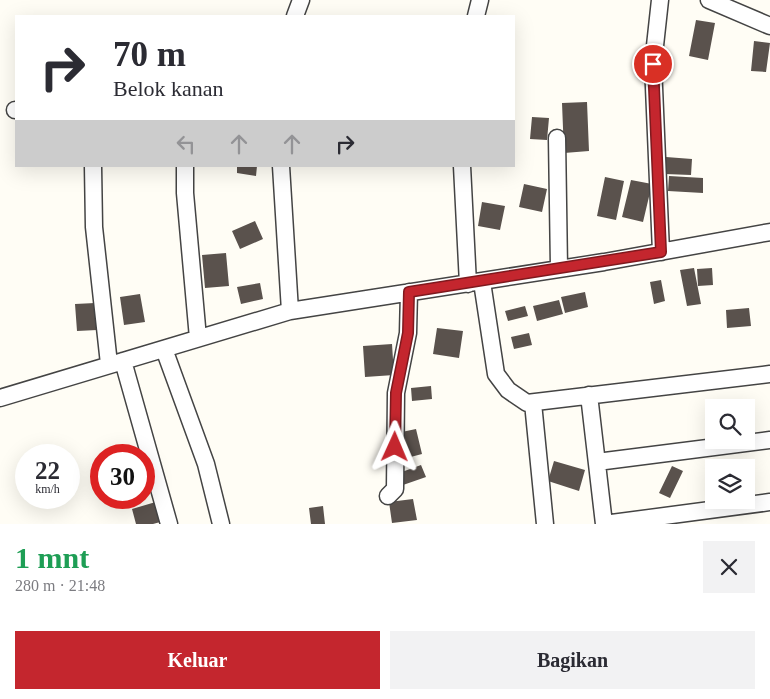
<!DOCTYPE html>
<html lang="id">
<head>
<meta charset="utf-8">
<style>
	:root { --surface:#fff; --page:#f2f2f3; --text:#2b2b33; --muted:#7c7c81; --accent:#c4262e }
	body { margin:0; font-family:Georgia,serif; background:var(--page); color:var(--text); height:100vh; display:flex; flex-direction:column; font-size:19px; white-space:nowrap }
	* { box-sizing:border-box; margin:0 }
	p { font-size:16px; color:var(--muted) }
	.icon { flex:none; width:28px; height:28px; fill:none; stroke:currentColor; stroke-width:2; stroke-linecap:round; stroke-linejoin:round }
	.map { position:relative; height:524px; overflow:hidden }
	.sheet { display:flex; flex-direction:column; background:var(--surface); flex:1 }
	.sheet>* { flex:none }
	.guide { position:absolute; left:15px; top:15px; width:500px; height:152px; border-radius:0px; box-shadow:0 5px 20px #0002; background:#fff; color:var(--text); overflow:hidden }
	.tools { position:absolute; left:705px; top:399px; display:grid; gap:10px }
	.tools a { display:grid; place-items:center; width:50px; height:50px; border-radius:0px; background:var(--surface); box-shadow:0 5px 20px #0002; font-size:25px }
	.speed { position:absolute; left:15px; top:444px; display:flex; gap:10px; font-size:25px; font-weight:700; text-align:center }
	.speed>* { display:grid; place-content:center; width:65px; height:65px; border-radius:50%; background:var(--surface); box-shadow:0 5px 20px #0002; line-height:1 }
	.speed small { font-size:12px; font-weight:400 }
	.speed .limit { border:8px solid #d22; background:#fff; color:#111 }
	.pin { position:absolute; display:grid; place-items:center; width:42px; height:42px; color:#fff; margin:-21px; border:2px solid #fff; border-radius:50%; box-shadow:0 1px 5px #0007 }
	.me { position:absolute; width:55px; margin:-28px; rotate:1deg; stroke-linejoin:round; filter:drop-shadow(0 0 4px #0008) }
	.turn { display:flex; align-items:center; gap:18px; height:105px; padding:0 15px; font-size:22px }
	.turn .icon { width:65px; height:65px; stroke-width:2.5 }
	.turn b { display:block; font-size:35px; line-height:42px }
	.lanes { display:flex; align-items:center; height:48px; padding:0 15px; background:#0003; justify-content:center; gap:25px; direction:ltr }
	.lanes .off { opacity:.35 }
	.round { display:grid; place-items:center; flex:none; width:52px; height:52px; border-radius:0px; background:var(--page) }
	.head { display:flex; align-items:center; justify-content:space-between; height:85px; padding:0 15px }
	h1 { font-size:30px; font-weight:600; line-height:38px; color:#1e9e55 }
	.primary-button { display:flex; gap:10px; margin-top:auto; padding:10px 15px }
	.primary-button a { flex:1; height:58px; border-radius:0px; background:var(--accent); color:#fff; font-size:20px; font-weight:600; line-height:58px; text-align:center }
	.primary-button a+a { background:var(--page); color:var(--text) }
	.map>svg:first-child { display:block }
	.building { fill:#5a524d }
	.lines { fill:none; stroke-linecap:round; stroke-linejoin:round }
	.minor-casing { stroke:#444; stroke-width:19 }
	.minor { stroke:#fff; stroke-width:16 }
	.route-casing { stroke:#7f191e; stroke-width:12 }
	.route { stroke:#c4262e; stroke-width:9 }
</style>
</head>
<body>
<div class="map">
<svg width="770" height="524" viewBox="0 0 770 524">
	<rect width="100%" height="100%" fill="#fffdf5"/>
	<path class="building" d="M696 20 715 23 708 60 689 56Z
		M754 41 770 43 766 72 751 71Z
		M587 102 589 151 564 153 562 103Z
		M532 117 549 118 547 140 530 139Z
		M666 157 692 159 691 175 665 174Z
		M237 166H257L256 176 237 173Z
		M669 176 703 178V193L668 191Z
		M605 177 624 181 616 220 597 216Z
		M631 180 652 184 643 222 622 217Z
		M524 184 547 189 542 212 519 207Z
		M482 202 505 206 500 230 478 226Z
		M255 221 263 239 240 249 232 231Z
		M226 253 229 286 205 288 202 255Z
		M694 268 701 304 687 306 680 270Z
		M712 268 713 285 698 286 697 269Z
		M661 280 665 301 654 304 650 282Z
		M260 283 263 299 241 304 237 287Z
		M585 292 588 307 565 313 561 297Z
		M140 294 145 322 124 325 120 297Z
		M559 300 563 314 537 321 533 306Z
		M95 303 97 330 77 331 75 304Z
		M525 306 528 316 508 321 505 311Z
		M749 308 751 326 727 328 726 310Z
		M437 328 463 331 459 358 433 354Z
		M529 333 532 345 514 349 511 337Z
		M392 344 394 375 365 377 363 346Z
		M431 386 432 399 412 401 411 388Z
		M416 429 422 454 403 459 397 433Z
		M554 461 585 470 579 491 548 481Z
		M421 465 426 477 403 485 399 473Z
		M672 466 683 471 670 498 659 493Z
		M413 499 417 520 392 523 389 502Z
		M159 501 164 521 153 524H136L132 509Z
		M323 506 325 524H311L309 508Z"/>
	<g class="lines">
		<defs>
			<path id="minor" d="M660 0 653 64 661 252
				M709 0 770 26
				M295 16 301 0
				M476 16 480 0
				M15 110H16
				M557 138 559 268
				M93 166 94 227 109 364
				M185 166V193L198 338
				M281 166 290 311
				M462 166 468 284
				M482 282 496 374 508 390 527 403 770 374
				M164 349 206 464 221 524
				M123 361 169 524
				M589 395 604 524 770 502
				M0 398 290 311 604 262 770 232
				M533 403 545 524
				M597 462 770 440
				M388 496 395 489 396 393 408 333 409 292"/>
		</defs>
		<use href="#minor" class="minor-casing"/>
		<use href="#minor" class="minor"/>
	</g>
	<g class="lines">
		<defs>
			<path id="route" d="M395 447 396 393 408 333 409 292 661 252 653 64"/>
		</defs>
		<use href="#route" class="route-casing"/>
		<use href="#route" class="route"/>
	</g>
</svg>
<div class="tools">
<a><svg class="icon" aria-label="search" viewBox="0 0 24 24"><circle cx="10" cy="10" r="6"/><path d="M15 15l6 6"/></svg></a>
<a><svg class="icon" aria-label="layers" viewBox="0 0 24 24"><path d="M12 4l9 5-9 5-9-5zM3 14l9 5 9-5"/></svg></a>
</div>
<div class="speed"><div>22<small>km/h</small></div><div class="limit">30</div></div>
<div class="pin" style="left:653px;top:64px;background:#d93025"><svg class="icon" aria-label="arrive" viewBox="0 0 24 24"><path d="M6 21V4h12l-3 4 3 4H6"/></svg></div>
<svg class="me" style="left:395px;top:447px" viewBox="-20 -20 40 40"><path d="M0-17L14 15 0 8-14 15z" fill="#c4262e" stroke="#fff" stroke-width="4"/></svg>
<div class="guide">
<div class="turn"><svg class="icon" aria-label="right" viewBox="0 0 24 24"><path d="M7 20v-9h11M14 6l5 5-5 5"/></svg><div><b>70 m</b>Belok kanan</div></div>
<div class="lanes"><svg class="icon off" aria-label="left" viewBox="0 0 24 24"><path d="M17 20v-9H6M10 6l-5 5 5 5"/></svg><svg class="icon off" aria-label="ahead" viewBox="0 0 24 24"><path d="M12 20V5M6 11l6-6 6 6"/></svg><svg class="icon off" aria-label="ahead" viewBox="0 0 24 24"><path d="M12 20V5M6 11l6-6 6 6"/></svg><svg class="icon" aria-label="right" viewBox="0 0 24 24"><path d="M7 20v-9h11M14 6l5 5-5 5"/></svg></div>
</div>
</div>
<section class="sheet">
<div class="head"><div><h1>1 mnt</h1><p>280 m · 21:48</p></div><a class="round"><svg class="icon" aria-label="close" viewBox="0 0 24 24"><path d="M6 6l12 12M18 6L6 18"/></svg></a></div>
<div class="primary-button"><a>Keluar</a><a>Bagikan</a></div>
</section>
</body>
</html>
